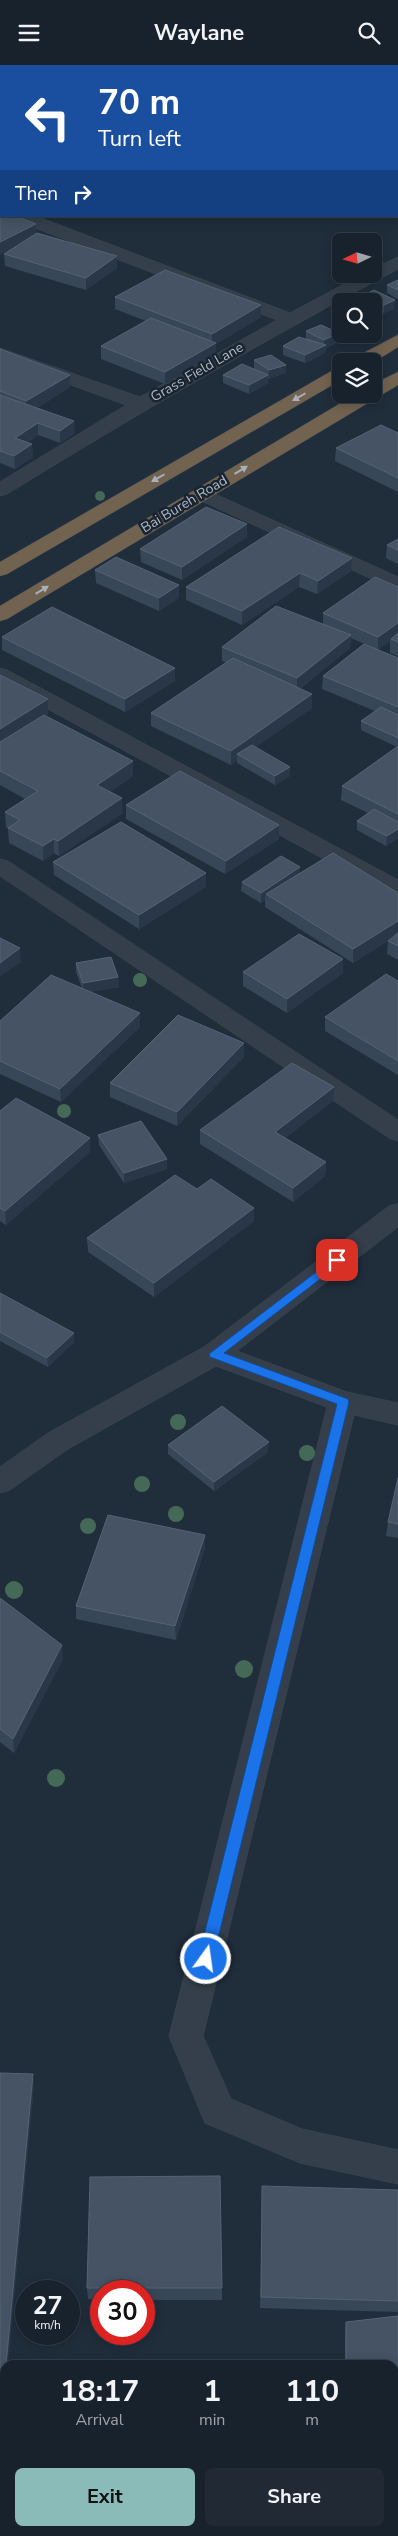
<!DOCTYPE html>
<html lang="en">
<head>
<meta charset="utf-8">
<style>
	:root { --surface:#18222c; --page:#212a34; --text:#f1f3f6; --muted:#9fa4a9; --line:#363f48; --accent:#8bbbb9 }
	body { margin:0; font-family:"Nunito Sans",sans-serif; background:var(--page); color:var(--text); height:100vh; display:flex; flex-direction:column; font-size:19px; white-space:nowrap }
	* { box-sizing:border-box; margin:0 }
	p { font-size:16px; color:var(--muted) }
	.icon { flex:none; width:28px; height:28px; fill:none; stroke:currentColor; stroke-width:2; stroke-linecap:round; stroke-linejoin:round }
	.map { position:relative; flex:1; overflow:hidden }
	.side { position:absolute; left:0px; top:2295px; width:399px; height:176px; display:flex; flex-direction:column; background:var(--surface); border-radius:15px 15px 0 0; box-shadow:0 2px 12px #0003,0 0 0 1px var(--line) }
	.side>* { flex:none }
	.banner { position:absolute; left:0px; top:0px; width:399px; height:152px; box-shadow:0 2px 12px #0003,0 0 0 1px var(--line); background:#1a4fa0; color:#fff; overflow:hidden }
	.needle { width:32px; rotate:265deg }
	.buttons { position:absolute; left:332px; top:168px; display:grid; gap:10px }
	.buttons a { display:grid; place-items:center; width:50px; height:50px; border-radius:8px; background:var(--surface); box-shadow:0 2px 12px #0003,0 0 0 1px var(--line); font-size:25px }
	.speed { position:absolute; left:15px; top:2215px; display:flex; gap:10px; font-size:25px; font-weight:700; text-align:center }
	.speed>* { display:grid; place-content:center; width:65px; height:65px; border-radius:50%; background:var(--surface); box-shadow:0 2px 12px #0003,0 0 0 1px var(--line); line-height:1 }
	.speed small { font-size:12px; font-weight:400 }
	.speed .limit { border:8px solid #d22; background:#fff; color:#111 }
	.pin { position:absolute; display:grid; place-items:center; width:42px; height:42px; color:#fff; margin:-21px; border-radius:10px; box-shadow:0 2px 8px #0006 }
	.me { position:absolute; width:55px; margin:-28px; rotate:14deg; stroke-linejoin:round; filter:drop-shadow(0 0 4px #0008) }
	.turn { display:flex; align-items:center; gap:18px; height:105px; padding:0 15px; font-size:22px }
	.turn .icon { width:65px; height:65px; stroke-width:2.5 }
	.turn b { display:block; font-size:35px; line-height:42px }
	.then { display:flex; align-items:center; height:48px; padding:0 15px; background:#0003; gap:10px; font-size:19px }
	.eta { display:flex; justify-content:space-evenly; align-items:center; height:85px; text-align:center }
	.eta b { font-size:30px; font-weight:700; line-height:35px }
	.button { display:flex; gap:10px; margin-top:auto; padding:10px 15px }
	.button a { flex:1; height:58px; border-radius:8px; background:var(--accent); color:#111; font-size:20px; font-weight:700; line-height:58px; text-align:center }
	.button a+a { background:var(--page); color:var(--text) }
	header { display:flex; justify-content:space-between; align-items:center; height:65px; padding:0 15px; background:var(--surface); font-size:22px; font-weight:700 }
	.map>svg:first-child { display:block }
	.lines { fill:none; stroke-linecap:round; stroke-linejoin:round }
	.stream { fill:#132439; fill-rule:evenodd }
	.street-casing { stroke:#3d4855; stroke-width:1 }
	.highway-casing { stroke:#3f4956; stroke-width:1 }
	.street { fill:#343f4b; fill-rule:evenodd }
	.highway { fill:#726350; fill-rule:evenodd }
	.tree { fill:#456957 }
	.wall { fill:#384758 }
	.shaded-wall { fill:#293748 }
	.building { fill:#455364; stroke:#556374 }
	.oneway { fill:#a9b0bc }
	.route { fill:#1a73e8; stroke:#114b97 }
	.labels { text-anchor:middle; dominant-baseline:central; stroke-width:5; stroke-linejoin:round; paint-order:stroke }
	.far-street-label { font-size:14px; fill:#afb9c8; stroke:#192430 }
</style>
</head>
<body>
<header><svg class="icon" aria-label="menu" viewBox="0 0 24 24"><path d="M4 6h16M4 12h16M4 18h16"/></svg>Waylane<svg class="icon" aria-label="search" viewBox="0 0 24 24"><circle cx="10" cy="10" r="6"/><path d="M15 15l6 6"/></svg></header>
<div class="map">
<svg width="398" height="2471" viewBox="0 0 398 2471">
	<rect width="100%" height="100%" fill="#202d3b"/>
	<g class="lines">
		<path class="stream" d="M398 2408V2434L394 2435V2410Z
			M68 2466H126L124 2471H66Z"/>
		<defs>
			<path id="street" d="M0 138H1V149H0Z
				M12 151H36L290 248 363 209H374V203L398 192V204C265 275 135 350 7 429L0 431V417L126 340 0 294V283L140 332 277 255 14 155Z
				M202 423 398 512V526L195 433 192 429 195 425Z
				M0 603 7 605 398 815V832L390 830 0 618Z
				M0 794 8 796 398 1055V1076L389 1073 0 811Z
				M398 1139V1162L237 1286 347 1327 398 1338V1360L354 1350 203 1971 231 2034 302 2064 398 2085V2119L300 2098 205 2058 169 1971 327 1342 216 1301 68 1384 10 1425 0 1428V1402L48 1368 204 1282 389 1141Z"/>
			<path id="highway" d="M398 270V282L374 297 353 296 356 292Z
				M341 303V315L7 509 0 511V497L335 304Z
				M398 307V320L7 554 0 556V541L356 329H374V319Z"/>
		</defs>
		<use href="#street" class="street-casing"/>
		<use href="#highway" class="highway-casing"/>
		<use href="#street" class="street"/>
		<use href="#highway" class="highway"/>
	</g>
	<g class="tree">
		<circle cx="100" cy="431" r="5"/>
		<circle cx="140" cy="915" r="7"/>
		<circle cx="64" cy="1046" r="7"/>
		<circle cx="178" cy="1357" r="8"/>
		<circle cx="307" cy="1388" r="8"/>
		<circle cx="142" cy="1419" r="8"/>
		<circle cx="176" cy="1449" r="8"/>
		<circle cx="88" cy="1461" r="8"/>
		<circle cx="14" cy="1525" r="9"/>
		<circle cx="244" cy="1604" r="9"/>
		<circle cx="56" cy="1713" r="9"/>
	</g>
	<path class="wall" d="M1 33V48L0 47V34Z
		M0 146 36 159V168L117 203 86 225 5 201 4 189 18 180 0 190Z
		M398 215V234L387 228V220Z
		M364 230 394 244 384 248 382 247 381 255 374 258V236H364Z
		M115 232 261 252 216 279 215 290 165 319 101 294V281L146 256 115 244Z
		M341 248V264L333 260 334 252Z
		M306 266 339 268 338 277 326 283 325 288 305 298 283 290V281L306 274Z
		M0 284 70 322 37 343 75 368 60 378 38 370 28 377 33 392 15 404 0 398Z
		M254 295 286 300V308L268 314V318L249 329 223 318V310L254 304Z
		M398 368V427L335 396 336 383Z
		M247 459V472L182 515 141 497 140 484Z
		M279 462 351 506 317 529 299 522 242 560 186 535V522Z
		M398 474V499L386 493 387 480Z
		M95 505 179 520V533L159 546 96 518Z
		M398 522V591L390 588V576L378 585 351 573 350 583 300 624 312 643 255 682 290 711 275 720 237 698V695L231 700 151 661V648L226 597 222 596V582L323 559V548Z
		M2 572 175 616 125 647 2 585Z
		M398 593V773L386 781 357 765V756L368 748 341 735 342 721 397 682 361 665V656L375 646 322 624 323 611Z
		M0 610 48 634V649L45 651 133 711 110 727 123 748 59 791 54 788 43 796 9 778 8 764 6 762 5 747 25 734 0 720Z
		M126 740 279 774 225 809 126 754Z
		M53 797 206 822 139 864 54 810Z
		M300 808 398 828V895L387 889 388 876 389 875 353 898 265 842V835L261 838 241 826 242 817Z
		M76 898 118 912 119 922 89 927 140 948V962L61 1037 0 1009V956L82 923 76 907Z
		M243 907 343 908 287 948 243 921Z
		M398 916V1010L325 966V952Z
		M244 978V992L177 1061 110 1032V1018Z
		M334 1022 333 1036 285 1073 326 1097 325 1111 293 1137 200 1079V1065Z
		M0 1046 90 1087 6 1160 0 1156Z
		M98 1070 167 1094V1104L124 1118 99 1080Z
		M254 1143V1156L154 1232 88 1187 87 1173Z
		M0 1228 74 1277 48 1302 0 1276Z
		M168 1380 268 1387 214 1426 168 1389Z
		M398 1413V1473L386 1471 388 1457Z
		M205 1483 176 1575 76 1554V1541Z
		M0 1533 63 1594 14 1688 0 1677Z
		M398 2125V2247L260 2243 262 2133Z
		M87 2223H222V2235H144V2226H101V2234H88Z
		M398 2251V2370L394 2369V2300H345V2268L346 2257Z
		M387 2466H394L398 2471H388Z"/>
	<path class="shaded-wall" d="M0 91H1V103Z
		M36 159V171L0 190V177Z
		M117 191V203L86 225V213Z
		M395 235 394 244 384 248V240Z
		M261 240V252L216 279 215 290 165 319V307L212 280V269Z
		M382 246 381 255 374 258V250Z
		M339 268 338 277 326 283 325 288 305 298V290L324 281V275Z
		M286 300V308L269 314V305Z
		M70 310V322L27 349 26 336Z
		M268 310V318L249 329V320Z
		M74 356 75 368 60 378V366Z
		M38 358V370L15 386V373Z
		M32 379 33 392 15 404 14 391Z
		M247 459V472L182 515V502Z
		M352 493 351 506 317 529 318 516Z
		M300 508 299 522 242 560V546Z
		M179 520V533L159 546V533Z
		M398 558V571L391 574 390 576 378 585V572Z
		M351 570 350 583 297 626V613Z
		M175 603V616L125 647V634Z
		M312 629V643L242 692 237 689V695L231 700V686Z
		M48 634V649L0 679V664Z
		M133 696V711L98 735 97 720Z
		M290 702V711L275 720V711Z
		M122 733 123 748 59 791 58 776Z
		M279 760V774L225 809 226 796Z
		M398 764V773L386 781 387 771Z
		M54 774V788L43 796V781Z
		M300 802V811L266 829 265 835 261 838V828Z
		M206 808V822L139 864V850Z
		M398 856V869L353 898V884Z
		M20 883 21 897 0 912V898Z
		M343 894V908L287 948V934Z
		M118 912 119 922 83 928V918Z
		M140 948V962L61 1037 60 1024Z
		M244 978V992L177 1061V1047Z
		M334 1022 333 1036 274 1081 275 1067Z
		M90 1073V1087L6 1160 5 1146Z
		M167 1094V1104L124 1118V1108Z
		M326 1097 325 1111 293 1137V1123Z
		M254 1143V1156L154 1232V1218Z
		M74 1268V1277L48 1302 47 1293Z
		M269 1377 268 1387 214 1426V1417Z
		M205 1470V1483L176 1575 175 1561Z
		M62 1580 63 1594 14 1688 13 1674Z
		M33 2009 34 2022 8 2300H6Z
		M5 2307V2336L1 2382 0 2360Z
		M5 2423V2434L0 2435V2424Z"/>
	<path class="building" d="M0 52H1V91H0Z
		M0 146H1V151H15L36 159 0 177Z
		M37 168 117 191 86 213 4 189Z
		M165 205 261 240 212 269 115 232Z
		M398 215V225L387 220Z
		M374 225 395 235 384 240 364 230Z
		M355 234 361 236H349Z
		M374 243 382 246 374 250Z
		M341 248V255L334 252Z
		M151 253 216 278 165 307 101 281Z
		M321 260 339 268 324 275 306 266Z
		M299 272 326 280 305 290 283 281Z
		M0 284 70 310 26 336 0 326Z
		M271 290 286 300 269 305 254 295Z
		M242 299 268 310 249 320 223 310Z
		M0 330 74 356 60 366 38 358 15 373 32 379 14 391 0 386Z
		M381 360 398 368V413L336 383Z
		M206 442 247 459 182 502 140 484Z
		M279 462 352 493 318 516 300 508 242 546 186 522Z
		M398 474V485L387 480Z
		M116 492 179 520 159 533 95 505Z
		M375 512 398 522V558L378 572 323 548Z
		M276 541 351 570 297 613 222 582Z
		M52 542 175 603 125 634 2 572Z
		M398 568V577L391 574Z
		M364 579 398 593V642L323 611Z
		M233 593 312 629 231 686 151 648Z
		M0 610 48 634 0 664Z
		M381 642 398 650V673L361 656Z
		M44 650 133 696 97 720 122 733 58 776 54 774 43 781 8 763 20 755 5 747 38 726 0 706V677Z
		M252 680 290 702 275 711 237 689Z
		M398 681V749L342 721Z
		M180 706 279 760 226 796 126 740Z
		M374 744 398 757V764L387 771 357 756Z
		M121 757 206 808 139 850 53 797Z
		M333 788 398 828V856L353 884 266 829Z
		M281 791 300 802 261 828 242 817Z
		M398 868V881L388 876Z
		M299 869 343 894 287 934 243 907Z
		M0 873 20 883 0 898Z
		M111 892 118 912 83 918 76 898Z
		M386 909 398 916V996L325 952Z
		M51 910 140 948 60 1024 0 996V956Z
		M178 950 244 978 177 1047 110 1018Z
		M292 998 334 1022 275 1067 326 1097 293 1123 200 1065Z
		M16 1033 90 1073 5 1146 0 1143V1046Z
		M141 1056 167 1094 124 1108 98 1070Z
		M175 1110 197 1124 211 1114 254 1143 154 1218 87 1173Z
		M0 1228 74 1268 47 1293 0 1267Z
		M222 1341 269 1377 214 1417 168 1380Z
		M398 1413V1459L388 1457Z
		M108 1450 205 1470 175 1561 76 1541Z
		M0 1533 62 1580 13 1674 0 1664Z
		M0 2008 33 2009 6 2300H5L0 2360Z
		M220 2111 222 2223H87L90 2112Z
		M262 2121 398 2125V2236L261 2232Z
		M398 2251V2359L394 2358V2300H346V2257Z
		M98 2295 99 2300H80Z
		M5 2381V2423L0 2424V2408Z
		M394 2451H398V2471H391V2466H394Z"/>
	<defs><path id="oneway-solid" d="M-6-.8H1V-3.2L6.5 0L1 3.2V.8H-6Z" transform="scale(1.25)"/></defs>
	<g class="oneway">
		<use href="#oneway-solid" transform="translate(299 332) rotate(150)"/>
		<use href="#oneway-solid" transform="translate(241 405) rotate(-31)"/>
		<use href="#oneway-solid" transform="translate(158 413) rotate(150)"/>
		<use href="#oneway-solid" transform="translate(42 525) rotate(-31)"/>
	</g>
	<path class="route" d="M337 1191 342 1195 341 1198 224 1288 348 1334 349 1337 213 1894 210 1898 206 1900 201 1898 198 1894 337 1339 210 1292 209 1289Z"/>
	<g class="labels">
		<g class="far-street-label">
			<text transform="translate(197 307) rotate(-30)">Grass Field Lane</text>
			<text transform="translate(184 439) rotate(-31)">Bai Bureh Road</text>
		</g>
	</g>
</svg>
<div class="buttons">
<a><svg class="needle" viewBox="-14 -14 28 28"><path d="M0-13l5 13h-10z" fill="#e53935"/><path d="M0 13l5-13h-10z" fill="#9fa4a9"/></svg></a>
<a><svg class="icon" aria-label="search" viewBox="0 0 24 24"><circle cx="10" cy="10" r="6"/><path d="M15 15l6 6"/></svg></a>
<a><svg class="icon" aria-label="layers" viewBox="0 0 24 24"><path d="M12 4l9 5-9 5-9-5zM3 14l9 5 9-5"/></svg></a>
</div>
<div class="speed"><div>27<small>km/h</small></div><div class="limit">30</div></div>
<div class="pin" style="left:337px;top:1195px;background:#d93025"><svg class="icon" aria-label="arrive" viewBox="0 0 24 24"><path d="M6 21V4h12l-3 4 3 4H6"/></svg></div>
<svg class="me" style="left:206px;top:1894px" viewBox="-20 -20 40 40"><circle r="17" fill="#1a73e8" stroke="#fff" stroke-width="3"/><path d="M0-11L8 9 0 5-8 9z" fill="#fff"/></svg>
<div class="banner">
<div class="turn"><svg class="icon" aria-label="left" viewBox="0 0 24 24"><path d="M17 20v-9H6M10 6l-5 5 5 5"/></svg><div><b>70 m</b>Turn left</div></div>
<div class="then">Then<svg class="icon" aria-label="right" viewBox="0 0 24 24"><path d="M7 20v-9h11M14 6l5 5-5 5"/></svg></div>
</div>
<section class="side">
<div class="eta">
<div><b>18:17</b><p>Arrival</p></div>
<div><b>1</b><p>min</p></div>
<div><b>110</b><p>m</p></div>
</div>
<div class="button"><a>Exit</a><a>Share</a></div>
</section>
</div>
</body>
</html>
